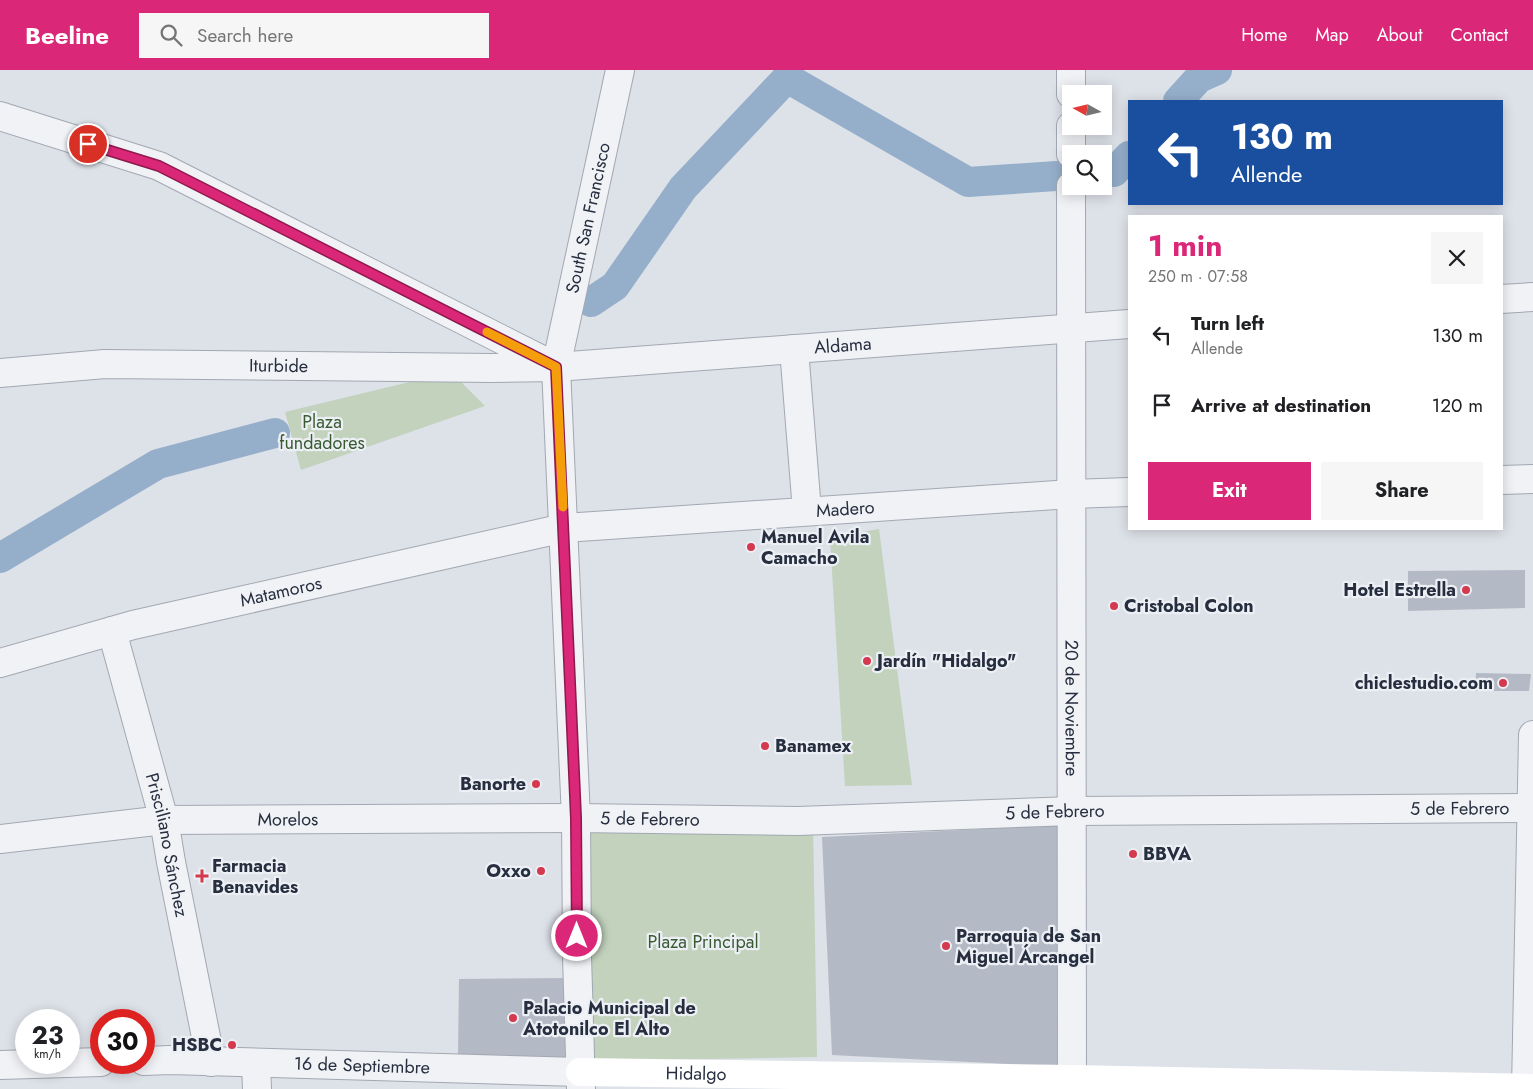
<!DOCTYPE html>
<html lang="en">
<head>
<meta charset="utf-8">
<style>
	:root { --surface:#fff; --page:#f6f6f6; --text:#202124; --muted:#757577; --accent:#db2777 }
	body { margin:0; font-family:Jost,sans-serif; background:var(--page); color:var(--text); height:100vh; display:flex; flex-direction:column; font-size:19px; white-space:nowrap }
	* { box-sizing:border-box; margin:0 }
	p { font-size:16px; color:var(--muted) }
	.icon { flex:none; width:28px; height:28px; fill:none; stroke:currentColor; stroke-width:2; stroke-linecap:round; stroke-linejoin:round }
	.map { position:relative; flex:1; overflow:hidden }
	.side { position:absolute; left:1128px; top:145px; width:375px; height:315px; display:flex; flex-direction:column; background:var(--surface); border-radius:0px; box-shadow:0 2px 12px #0003 }
	.side>* { flex:none }
	.hud { position:absolute; left:1128px; top:30px; width:375px; height:105px; border-radius:0px; box-shadow:0 2px 12px #0003; background:#1a4fa0; color:#fff; overflow:hidden }
	.needle { width:32px; rotate:278deg }
	.fabs { position:absolute; left:1062px; top:15px; display:grid; gap:10px }
	.fabs a { display:grid; place-items:center; width:50px; height:50px; border-radius:0px; background:var(--surface); box-shadow:0 2px 12px #0003; font-size:25px }
	.speed { position:absolute; left:15px; top:939px; display:flex; gap:10px; font-size:25px; font-weight:700; text-align:center }
	.speed>* { display:grid; place-content:center; width:65px; height:65px; border-radius:50%; background:var(--surface); box-shadow:0 2px 12px #0003; line-height:1 }
	.speed small { font-size:12px; font-weight:400 }
	.speed .limit { border:8px solid #d22; background:#fff; color:#111 }
	.pin { position:absolute; display:grid; place-items:center; width:42px; height:42px; color:#fff; margin:-21px; border:2px solid #fff; border-radius:50%; box-shadow:0 1px 5px #0007 }
	.me { position:absolute; width:55px; margin:-28px; rotate:0deg; stroke-linejoin:round; filter:drop-shadow(0 0 4px #0008) }
	.turn { display:flex; align-items:center; gap:18px; height:105px; padding:0 20px; font-size:22px }
	.turn .icon { width:65px; height:65px; stroke-width:2.5 }
	.turn b { display:block; font-size:35px; line-height:42px }
	.round { display:grid; place-items:center; flex:none; width:52px; height:52px; border-radius:0px; background:var(--page) }
	.headline { display:flex; align-items:center; justify-content:space-between; height:85px; padding:0 20px }
	h1 { font-size:30px; font-weight:700; line-height:38px; color:var(--accent) }
	.cta { display:flex; gap:10px; margin-top:auto; padding:10px 20px }
	.cta a { flex:1; height:58px; border-radius:0px; background:var(--accent); color:#fff; font-size:20px; font-weight:700; line-height:58px; text-align:center }
	.cta a+a { background:var(--page); color:var(--text) }
	ul { padding:0; list-style:none }
	li { display:flex; align-items:center; gap:15px; height:70px; padding:0 20px }
	li div { flex:1 }
	li b { display:block; font-size:19px }
	li em { font-style:normal }
	header { display:flex; align-items:center; gap:30px; box-sizing:border-box; height:70px; padding:0 25px; background:var(--accent); color:#fff }
	header strong { font-size:24px }
	nav { display:flex; gap:28px; margin-inline-start:auto; font-size:18px }
	.search { width:350px; height:45px; background:var(--page); display:flex; align-items:center; gap:12px; box-sizing:border-box; padding:0 18px; border-radius:0px; color:var(--muted); font-size:19px }
	.map>svg:first-child { display:block }
	.green { fill:#c2d2bd }
	.lines { fill:none; stroke-linecap:round; stroke-linejoin:round }
	.canal { stroke:#95aeca; stroke-width:30 }
	.building { fill:#b4bac5 }
	.street-casing { stroke:#a2a8b2; stroke-width:30 }
	.street { stroke:#f0f2f6; stroke-width:28 }
	.secondary { stroke:#fff; stroke-width:28 }
	.route-casing { stroke:#8e194d; stroke-width:12 }
	.route { stroke:#db2777; stroke-width:9 }
	.slow { stroke:#f59e0b; stroke-width:9 }
	.poi-dot { fill:#d5394e; stroke:#ecf0f5; stroke-width:2 }
	.labels { text-anchor:middle; dominant-baseline:central; stroke-width:4.5; stroke-linejoin:round; paint-order:stroke }
	.street-label { font-size:18px; fill:#262e3f; stroke:#ecf0f5 }
	.park-label { font-size:18px; fill:#395b32; stroke:#ecf0f5 }
	.poi-label { font-size:18px; font-weight:bold; fill:#262e3f; stroke:#ecf0f5; text-anchor:start }
</style>
</head>
<body>
<header>
<strong>Beeline</strong>
<div class="search"><svg class="icon" aria-label="search" viewBox="0 0 24 24"><circle cx="10" cy="10" r="6"/><path d="M15 15l6 6"/></svg>Search here</div>
<nav><a>Home</a><a>Map</a><a>About</a><a>Contact</a></nav>
</header>
<div class="map">
<svg width="1533" height="1019" viewBox="0 0 1533 1019">
	<rect width="100%" height="100%" fill="#dde1e8"/>
	<path class="green" d="M451 302 485 336 301 400 285 342Z
		M879 459 912 715 845 716 830 468Z
		M813 753 817 987 593 991 590 756Z"/>
	<g class="lines">
		<path class="canal" d="M1178 31 1199 8 1217 0
			M1104 102H1114L1129 86
			M591 232 615 216 683 118 787 8 968 112 1071 105
			M0 488 158 394 275 363"/>
	</g>
	<path class="building" d="M1525 500V538L1408 541V501Z
		M1476 603 1531 604 1529 621H1475Z
		M1063 755 1066 997 832 985 822 767Z
		M567 908 566 990 458 986 459 909Z"/>
	<g class="lines">
		<defs>
			<g id="street">
				<path d="M1071 0V24"/>
				<path d="M0 46 159 96 552 295"/>
				<path d="M1071 56V84"/>
				<path id="s1" d="M1071 116 1072 1019"/>
				<path d="M1501 229 1533 227"/>
				<path d="M794 279 807 441"/>
				<path id="s2" d="M0 303 105 294 492 298 556 297 1129 254"/>
				<path d="M1501 410 1533 409"/>
				<path id="s3" d="M112 561 164 750 171 792 211 992"/>
				<path id="s4" d="M0 593 133 555 564 458 1071 424 1129 422"/>
				<path id="s5" d="M0 769 164 750 576 748 798 751 1072 741 1533 738"/>
				<path id="s6" d="M144 991 170 990 580 1002"/>
				<path d="M256 993 257 1019"/>
				<path d="M0 995 101 992"/>
				<path id="s7" d="M581 1019 577 886 576 748 556 297 620 0"/>
				<path d="M1526 1019 1533 665"/>
			</g>
		</defs>
		<use href="#street" class="street-casing"/>
		<use href="#street" class="street"/>
		<path class="secondary" id="s8" d="M580 1002 1072 1009 1533 1018"/>
	</g>
	<g class="lines">
		<defs>
			<path id="route" d="M88 74 159 96 556 297 576 748 577 866"/>
		</defs>
		<use href="#route" class="route-casing"/>
		<use href="#route" class="route"/>
		<path class="slow" d="M487 262 556 297 563 437"/>
	</g>
	<g class="poi-dot">
		<circle cx="751" cy="477" r="5"/>
		<circle cx="1466" cy="520" r="5"/>
		<circle cx="1114" cy="536" r="5"/>
		<circle cx="867" cy="591" r="5"/>
		<circle cx="1503" cy="613" r="5"/>
		<circle cx="765" cy="676" r="5"/>
		<circle cx="536" cy="714" r="5"/>
		<circle cx="1133" cy="784" r="5"/>
		<circle cx="541" cy="801" r="5"/>
		<path d="M199.5 798.5h5v5h5v5h-5v5h-5v-5h-5v-5h5z"/>
		<circle cx="946" cy="876" r="5"/>
		<circle cx="513" cy="948" r="5"/>
		<circle cx="232" cy="975" r="5"/>
	</g>
	<g class="labels">
		<g class="street-label">
			<text stroke="none"><textPath href="#s7" startOffset="875">South San Francisco</textPath></text>
			<text stroke="none"><textPath href="#s2" startOffset="844">Aldama</textPath></text>
			<text stroke="none"><textPath href="#s2" startOffset="279">Iturbide</textPath></text>
			<text stroke="none"><textPath href="#s4" startOffset="862">Madero</textPath></text>
			<text stroke="none"><textPath href="#s4" startOffset="290">Matamoros</textPath></text>
			<text stroke="none"><textPath href="#s1" startOffset="522">20 de Noviembre</textPath></text>
			<text stroke="none"><textPath href="#s5" startOffset="1461">5 de Febrero</textPath></text>
			<text stroke="none"><textPath href="#s5" startOffset="1056">5 de Febrero</textPath></text>
			<text stroke="none"><textPath href="#s5" startOffset="289">Morelos</textPath></text>
			<text stroke="none"><textPath href="#s5" startOffset="651">5 de Febrero</textPath></text>
			<text stroke="none"><textPath href="#s3" startOffset="221">Prisciliano Sánchez</textPath></text>
			<text stroke="none"><textPath href="#s6" startOffset="218">16 de Septiembre</textPath></text>
			<text stroke="none"><textPath href="#s8" startOffset="116">Hidalgo</textPath></text>
		</g>
		<g class="park-label">
			<text x="322" y="352">Plaza<tspan x="322" dy="21">fundadores</tspan></text>
			<text x="703" y="872">Plaza Principal</text>
		</g>
		<g class="poi-label">
			<text x="761" y="467">Manuel Avila<tspan x="761" dy="21">Camacho</tspan></text>
			<text x="1456" y="520" text-anchor="end">Hotel Estrella</text>
			<text x="1124" y="536">Cristobal Colon</text>
			<text x="877" y="591">Jardín "Hidalgo"</text>
			<text x="1493" y="613" text-anchor="end">chiclestudio.com</text>
			<text x="775" y="676">Banamex</text>
			<text x="526" y="714" text-anchor="end">Banorte</text>
			<text x="1143" y="784">BBVA</text>
			<text x="212" y="796">Farmacia<tspan x="212" dy="21">Benavides</tspan></text>
			<text x="531" y="801" text-anchor="end">Oxxo</text>
			<text x="956" y="866">Parroquia de San<tspan x="956" dy="21">Miguel Árcangel</tspan></text>
			<text x="523" y="938">Palacio Municipal de<tspan x="523" dy="21">Atotonilco El Alto</tspan></text>
			<text x="222" y="975" text-anchor="end">HSBC</text>
		</g>
	</g>
</svg>
<div class="fabs">
<a><svg class="needle" viewBox="-14 -14 28 28"><path d="M0-13l5 13h-10z" fill="#e53935"/><path d="M0 13l5-13h-10z" fill="#757577"/></svg></a>
<a><svg class="icon" aria-label="search" viewBox="0 0 24 24"><circle cx="10" cy="10" r="6"/><path d="M15 15l6 6"/></svg></a>
</div>
<div class="speed"><div>23<small>km/h</small></div><div class="limit">30</div></div>
<div class="pin" style="left:88px;top:74px;background:#d93025"><svg class="icon" aria-label="arrive" viewBox="0 0 24 24"><path d="M6 21V4h12l-3 4 3 4H6"/></svg></div>
<svg class="me" style="left:577px;top:866px" viewBox="-20 -20 40 40"><circle r="17" fill="#db2777" stroke="#fff" stroke-width="3"/><path d="M0-11L8 9 0 5-8 9z" fill="#fff"/></svg>
<div class="hud">
<div class="turn"><svg class="icon" aria-label="left" viewBox="0 0 24 24"><path d="M17 20v-9H6M10 6l-5 5 5 5"/></svg><div><b>130 m</b>Allende</div></div>
</div>
<section class="side">
<div class="headline"><div><h1>1 min</h1><p>250 m · 07:58</p></div><a class="round"><svg class="icon" aria-label="close" viewBox="0 0 24 24"><path d="M6 6l12 12M18 6L6 18"/></svg></a></div>
<ul>
<li><svg class="icon" aria-label="left" viewBox="0 0 24 24"><path d="M17 20v-9H6M10 6l-5 5 5 5"/></svg><div><b>Turn left</b><p>Allende</p></div><em>130 m</em></li>
<li><svg class="icon" aria-label="arrive" viewBox="0 0 24 24"><path d="M6 21V4h12l-3 4 3 4H6"/></svg><div><b>Arrive at destination</b></div><em>120 m</em></li>
</ul>
<div class="cta"><a>Exit</a><a>Share</a></div>
</section>
</div>
</body>
</html>
